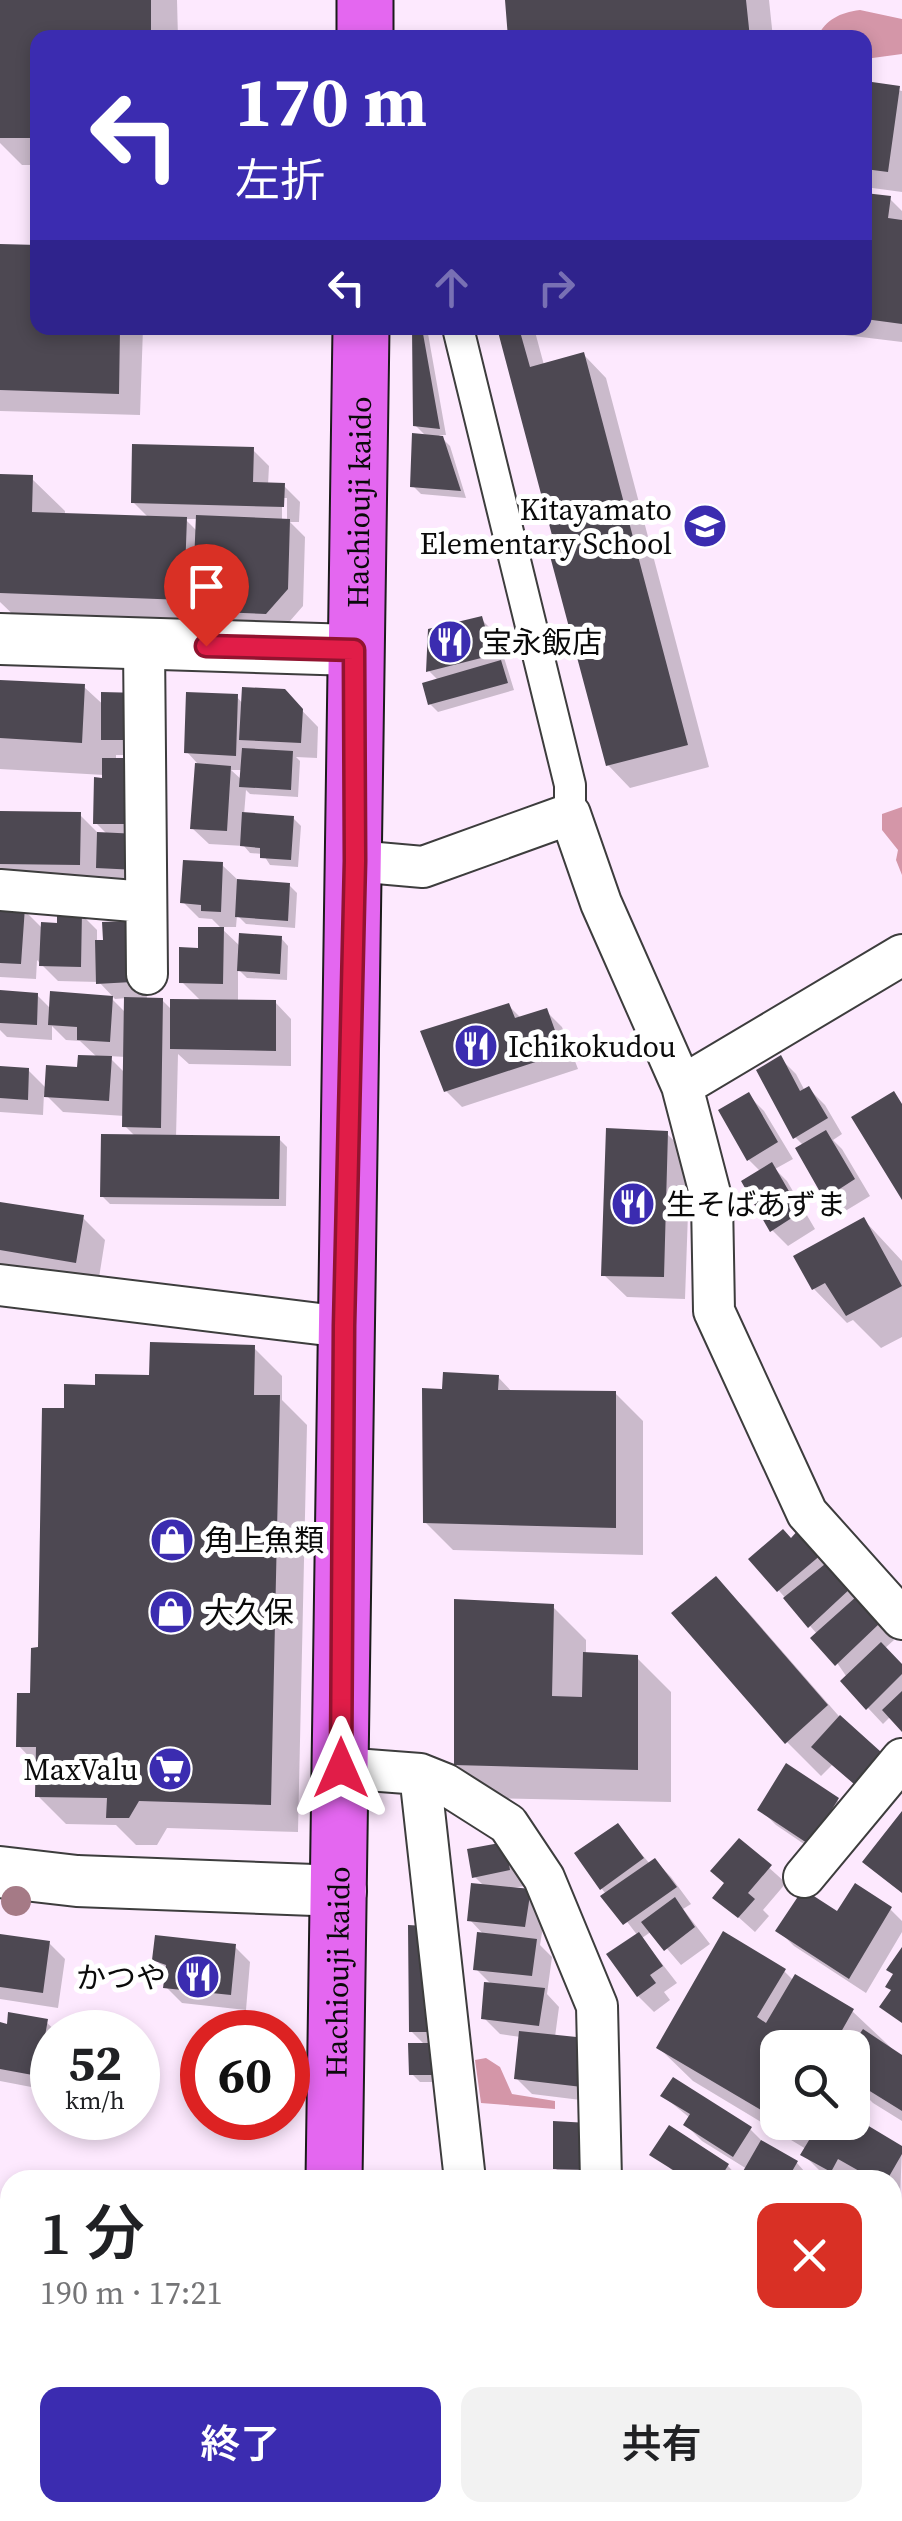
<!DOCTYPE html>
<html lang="ja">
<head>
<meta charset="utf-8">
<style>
	:root { --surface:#fff; --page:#f2f2f2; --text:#202124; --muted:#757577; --accent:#3b2cb0 }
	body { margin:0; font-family:"Source Serif 4","Noto Sans JP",serif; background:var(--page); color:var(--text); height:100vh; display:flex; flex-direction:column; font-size:38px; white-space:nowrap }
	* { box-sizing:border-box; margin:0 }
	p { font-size:32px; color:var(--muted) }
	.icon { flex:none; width:55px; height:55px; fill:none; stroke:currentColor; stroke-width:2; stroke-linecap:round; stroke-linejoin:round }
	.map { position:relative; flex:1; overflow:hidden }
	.panel { position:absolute; left:0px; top:2170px; width:902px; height:352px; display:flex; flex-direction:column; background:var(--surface); border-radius:30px 30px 0 0; box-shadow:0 5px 15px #0003 }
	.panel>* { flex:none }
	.top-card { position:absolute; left:30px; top:30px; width:842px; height:305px; border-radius:20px; box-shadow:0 5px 15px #0003; background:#3b2cb0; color:#fff; overflow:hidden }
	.buttons { position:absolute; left:760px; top:2030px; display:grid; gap:20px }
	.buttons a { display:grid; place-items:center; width:110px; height:110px; border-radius:20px; background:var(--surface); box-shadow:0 5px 15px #0003; font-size:50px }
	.speed { position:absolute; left:30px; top:2010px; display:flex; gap:20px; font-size:50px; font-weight:700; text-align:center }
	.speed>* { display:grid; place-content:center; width:130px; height:130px; border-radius:50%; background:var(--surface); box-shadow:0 5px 15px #0003; line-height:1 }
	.speed small { font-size:25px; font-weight:400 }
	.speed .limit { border:15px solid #d22; background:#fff; color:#111 }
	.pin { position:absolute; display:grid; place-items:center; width:85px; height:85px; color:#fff; margin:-102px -42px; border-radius:50% 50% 50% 0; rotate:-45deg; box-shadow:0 0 10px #0007 }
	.pin .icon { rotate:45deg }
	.me { position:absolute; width:110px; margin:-55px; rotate:0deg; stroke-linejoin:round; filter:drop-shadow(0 0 8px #0008) }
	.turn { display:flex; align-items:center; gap:35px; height:210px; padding:0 40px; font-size:45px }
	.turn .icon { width:130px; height:130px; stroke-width:2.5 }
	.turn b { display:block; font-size:70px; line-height:85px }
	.lanes { display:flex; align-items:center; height:95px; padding:0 40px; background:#0003; justify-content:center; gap:50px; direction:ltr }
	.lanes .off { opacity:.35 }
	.round { display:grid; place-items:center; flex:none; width:105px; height:105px; border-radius:20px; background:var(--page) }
	.summary { display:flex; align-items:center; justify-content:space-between; height:170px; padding:0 40px }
	h1 { font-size:60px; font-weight:600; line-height:75px }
	.action { display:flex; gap:20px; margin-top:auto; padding:20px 40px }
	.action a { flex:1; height:115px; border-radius:20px; background:var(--accent); color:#fff; font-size:40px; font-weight:600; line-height:115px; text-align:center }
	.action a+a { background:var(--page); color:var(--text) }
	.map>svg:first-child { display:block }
	.farmland { fill:#f1cbef }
	.forest { fill:#d496a8 }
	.shadow { fill:#0003; fill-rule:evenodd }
	.building { fill:#4d4852 }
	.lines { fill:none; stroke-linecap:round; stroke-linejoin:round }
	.pedestrian-casing { stroke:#3d3d3d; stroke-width:34 }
	.minor-casing { stroke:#3d3d3d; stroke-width:44 }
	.tertiary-casing { stroke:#3d3d3d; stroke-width:54 }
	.primary-casing { stroke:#1b1b1b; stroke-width:59 }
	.pedestrian { stroke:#fff; stroke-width:30 }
	.minor { stroke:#fff; stroke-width:40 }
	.tertiary { stroke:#fff; stroke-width:50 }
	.primary { stroke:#e467f0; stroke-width:55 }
	.tree { fill:#a57a86 }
	.route-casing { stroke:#92132f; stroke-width:25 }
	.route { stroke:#e11d48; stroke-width:18 }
	.labels { text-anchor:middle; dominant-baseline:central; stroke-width:10; stroke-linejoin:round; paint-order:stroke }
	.street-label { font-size:30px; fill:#0a0a0a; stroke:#fff }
	.poi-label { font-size:30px; fill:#0a0a0a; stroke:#fff; text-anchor:start }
</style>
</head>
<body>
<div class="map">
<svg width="902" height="2521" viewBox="0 0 902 2521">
	<rect width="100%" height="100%" fill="#fde9fe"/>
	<path class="farmland" d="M893 2497 902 2503V2521H826L832 2513 892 2512Z"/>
	<path class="forest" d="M860 10 902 19V54L865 59V38L817 37C827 19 839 13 860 10Z
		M902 807V875L896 860 898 850 882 830V814Z
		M486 2058 500 2067 512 2094 555 2101V2109L481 2103 475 2060Z"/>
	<path class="shadow" d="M0 0H177L178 38H38V165H22L0 143Z
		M508 0H769L773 38H510Z
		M865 83 902 91V192L865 187Z
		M865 196 890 199 902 211V342L787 328H865Z
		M0 247 38 328H143L140 415 0 411Z
		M414 328H427L446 435H439L450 446 466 498 421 494 413 486 427 437 415 425Z
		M500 328H534L544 365 584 355 606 378 709 767 630 788 608 765 556 541Z
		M253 450 269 466 268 485 284 486 300 502 299 522H290L305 537 303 606 283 629 24 625 0 602V476L31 478 65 511V516L150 519 133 502ZM282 498H287V520H282ZM185 519H198V532Z
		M481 619 497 635 514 690 438 712 430 704 439 681 429 671Z
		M0 683 84 687 158 755H116V761L152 884 0 887V813L80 815 100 835H108L96 823 104 775 0 769Z
		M284 692 318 727 317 758 296 757 300 761 298 797 250 794 246 790 244 815 293 818 301 826 298 867 270 865 263 854 250 853 244 846 209 844 192 828 197 763 187 752 237 697 243 704ZM231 770H243L242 780Z
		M222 865 240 882 289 885 297 893 295 928 246 924 237 915 236 927H220L241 947 281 938 288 946 287 980 247 978 238 969V1002H275L291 1019V1066L189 1064 178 1054 176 1138 279 1139 287 1147 286 1206 110 1204 102 1196 136 1137 125 1126V1116L63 1112 44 1093 43 1115 0 1112V1068L28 1070 47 1089 98 1058 80 1041 66 1040 52 1026V1040L7 1037 0 1030V993L37 995 51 1009 112 999 126 1013 127 998 115 999 99 982 58 981 37 960 36 979 0 977V908L24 910 43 929 59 926 81 914 97 930V942L144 939 147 1000H162L172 1010 202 1002 182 982 200 950 222 929 212 919 199 918 183 902ZM108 1056 126 1057 125 1073Z
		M508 1005 522 1019 546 1011 562 1027 578 1069 462 1107 446 1091Z
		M780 1058 796 1074 805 1091 809 1089 825 1105 842 1134 833 1140 842 1149 870 1196 842 1213 826 1198 798 1149 804 1146 795 1137Z
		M748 1095 764 1111 793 1159 775 1169 787 1181 815 1229 788 1246 772 1230 761 1172 749 1160 721 1111Z
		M667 1134 690 1156 685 1299 627 1297 604 1275Z
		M0 1204 83 1218 105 1240 98 1284 0 1268Z
		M864 1220 902 1261V1337L881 1348 853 1320 847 1323 814 1289Z
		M254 1348 282 1376V1400L307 1425 298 1832 167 1828 157 1845H136L116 1825 66 1824 38 1796V1766L19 1746 33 1696 40 1650 67 1411 98 1387 152 1377Z
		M498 1377 513 1393H615L643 1421V1555L453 1550 425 1522 444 1391Z
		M800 1532 894 1640 884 1649 902 1667V1728L891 1716 883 1724 868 1708 818 1635 751 1559 791 1541Z
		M716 1579 749 1613 844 1722 895 1770 871 1798 832 1765 821 1776 787 1742 675 1613Z
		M552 1606 586 1640V1655L637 1658 671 1692V1802L490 1798 456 1764Z
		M837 1800 853 1816 826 1859 776 1825 760 1809Z
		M618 1827 650 1864 655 1861 671 1877 691 1904 683 1909 710 1944 681 1965 652 1931 642 1938 677 1983 664 1992 670 2000 654 2012 638 1996V1936L602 1889Z
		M739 1841 786 1883 763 1910 769 1916 755 1932 716 1897 727 1884Z
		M470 1851 520 1861 525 1886 511 1888 530 1892 546 1908 540 1945 552 1957 547 1994 559 2007 555 2037 597 2102 532 2094 516 2078 521 2037 500 2034 484 2018 492 1985 476 1969 485 1936 470 1920 485 1887 475 1877Z
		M890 1909 902 1921V1932L866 1993 794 1946 778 1930 838 1914Z
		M411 1927 439 2082H420L412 2074 426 2046 411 2031Z
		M0 1936 49 1943 65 1959 58 2008 0 1999Z
		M234 1946 250 1962 246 2010 182 2003 166 1987 167 1971 155 1959Z
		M784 1971 794 1981 852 2011 902 2058V2121L873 2103 860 2090 852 2104V2048H778V2122H852L902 2148 900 2199 892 2195V2180H867L855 2173 851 2180H837L819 2170 803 2154 806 2149 693 2081 659 2048Z
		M46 2022 57 2032H52V2091L0 2081V2025Z
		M663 2096 750 2129 766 2145 797 2163 812 2180H684L653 2154 728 2166 741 2180 747 2169 702 2141 686 2125 690 2118Z
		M556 2123 603 2180H557L563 2176 555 2168Z
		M892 2256 902 2265V2283L892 2298Z
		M548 2512H786L795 2521H628L623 2516 622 2521H547Z"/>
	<path class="building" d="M0 0H151V38H38V138H0Z
		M505 0H746L750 38H508Z
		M865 81 900 86 888 172 865 169Z
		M865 193 891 196 888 218 902 220V324L865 319Z
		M0 244 38 245V328H120L119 394 0 390Z
		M412 328H422L440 429 413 426Z
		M497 328H519L530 367 584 352 688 745 606 766 546 541 553 539Z
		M412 433 443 436 461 491 410 487Z
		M132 444 254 447 253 482 285 483 284 507 131 503Z
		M0 474 33 475 32 512 187 517 184 600 0 593Z
		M196 515 290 519 288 589 266 614 192 611Z
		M482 616 493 655 426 672 428 629Z
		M501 660 508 683 428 705 422 683Z
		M0 680 85 684 82 743 0 738Z
		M242 687 285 689 303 709 301 743 239 740Z
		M101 692 142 693 143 740H101Z
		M186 692 238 694 236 756 184 753Z
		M242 748 293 751 291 790 239 787Z
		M102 758H133L139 824H93L94 777 102 778Z
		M195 763 231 766 227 831 190 829Z
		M0 811 81 812 80 865 0 864Z
		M242 812 294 816 291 860 260 858V848L240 846Z
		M97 832 138 834 137 870 96 868Z
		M183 860 223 862 221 912 201 911V905L180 903Z
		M237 879 290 883 288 921 235 917Z
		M0 906 25 907 21 964 0 963Z
		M57 910 82 911 81 967 39 966 41 922 57 923Z
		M129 921 132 982 96 984 95 940H103L102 922Z
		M198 927H224L223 984 179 983V947L198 948Z
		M239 933 282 936 280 974 237 971Z
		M0 990 38 993 37 1025 0 1023Z
		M50 991 113 996 110 1042 77 1040V1027L48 1025Z
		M124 997 163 998 161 1128 122 1127Z
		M170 999 276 1000V1051L170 1049Z
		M509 1003 515 1018 547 1008 563 1053 444 1092 420 1031Z
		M78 1055 112 1056 109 1101 44 1097 46 1065 77 1067Z
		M781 1055 800 1091 809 1086 828 1118 793 1139 756 1070Z
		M0 1066 29 1068 28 1100 0 1098Z
		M894 1091 902 1104V1200L851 1117Z
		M749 1092 778 1142 747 1161 718 1110Z
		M606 1128 668 1131 664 1277 601 1276Z
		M826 1130 855 1179 824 1199 795 1148Z
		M101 1134 280 1136 279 1199 100 1197Z
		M772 1162 801 1212 770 1232 741 1181Z
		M0 1202 84 1215 76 1263 0 1250Z
		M864 1217 902 1286 846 1316 825 1283 812 1290 793 1256Z
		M150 1342 255 1345 254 1395H280L271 1805 139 1801 129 1818H106L107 1798 35 1797 36 1747H16L17 1693H30L31 1648 38 1647 42 1408H64V1384L95 1385V1374L149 1375Z
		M443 1372 499 1375 498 1390 616 1391V1528L423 1523 422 1388 442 1389Z
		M800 1528 822 1554 777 1592 748 1559 783 1529 791 1538Z
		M830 1560 852 1587 808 1628 783 1598Z
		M716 1576 828 1705 785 1744 671 1613Z
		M857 1596 880 1623 835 1666 810 1638Z
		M454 1599 554 1604 552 1696 582 1697 583 1652 638 1655V1770L454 1765Z
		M881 1642 902 1664V1674L866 1710 840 1681Z
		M902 1691V1732L882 1710Z
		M840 1715 881 1752 854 1784 811 1747Z
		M786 1763 839 1798 810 1845 757 1810Z
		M902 1811V1893L862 1862Z
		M618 1823 644 1858 600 1890 574 1853Z
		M739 1838 772 1865 748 1893 755 1899 738 1918 712 1898 724 1883 710 1871Z
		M505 1842 510 1870 472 1878 467 1849Z
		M655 1858 677 1887 623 1925 600 1896Z
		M471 1883 531 1889 525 1927 467 1921Z
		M855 1883 892 1907 849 1979 775 1931 803 1889 837 1911Z
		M675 1897 695 1927 664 1951 641 1922Z
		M408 1925 425 1926 435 2032H409Z
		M723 1931 786 1969 757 2017 766 2023 795 1974 854 2009 832 2048H778V2120L656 2048Z
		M477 1932 537 1939 532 1976 473 1970Z
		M639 1932 663 1966 650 1975 656 1983 637 1997 606 1954Z
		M0 1934 50 1941 43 1993 0 1987Z
		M155 1935 236 1944 231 1995 163 1988 166 1965 152 1960Z
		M902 1947V2023L879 2007 891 1990 885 1987 893 1974 886 1970Z
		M484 1982 545 1988 539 2026 481 2019Z
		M8 2012 48 2019 38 2076 0 2069V2022L7 2024Z
		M863 2029 902 2055V2111L852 2080 850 2048Z
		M519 2031 586 2038 582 2087 514 2079Z
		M408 2043H432V2075H409Z
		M673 2077 752 2127 733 2157 683 2125 690 2114 660 2096Z
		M852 2116 902 2146V2154L887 2180H875L838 2159 831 2172 800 2155 820 2122H852Z
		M553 2121 589 2123 588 2170 553 2169Z
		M669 2125 729 2164 719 2180H689L649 2155Z
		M761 2140 798 2161 787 2180H738Z
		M406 2173 440 2175 441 2180H406Z
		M555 2173 591 2174V2180H555Z
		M546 2512H587L586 2521H545Z
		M624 2512H779L773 2521H623Z"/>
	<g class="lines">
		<defs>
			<path id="pedestrian" d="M458 328 570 785V814"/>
			<path id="minor" d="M144 644 147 974
				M355 861 423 867 570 814 601 903 682 1086 712 1201 714 1311 807 1513 902 1619
				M0 890 146 902
				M682 1086 902 955
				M0 1285 344 1327
				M341 1768 420 1774 445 1784 508 1824 544 1878 597 2006 601 2180
				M420 1774 465 2180
				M804 1877 902 1759
				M892 2392 902 2377
				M892 2479 902 2485
				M497 2512 498 2521
				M600 2521 601 2512
				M805 2521 811 2512"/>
			<path id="tertiary" d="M0 639 354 650
				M0 1872 77 1881 341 1891
				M0 2315 10 2316"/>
			<g id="primary">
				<path d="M365 38V0"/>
				<path id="s1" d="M334 2180 361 328"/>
				<path d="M333 2512V2521"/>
			</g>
		</defs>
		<use href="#pedestrian" class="pedestrian-casing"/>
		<use href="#minor" class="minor-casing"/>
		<use href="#tertiary" class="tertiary-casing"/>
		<use href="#primary" class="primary-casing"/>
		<use href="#pedestrian" class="pedestrian"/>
		<use href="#minor" class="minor"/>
		<use href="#tertiary" class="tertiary"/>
		<use href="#primary" class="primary"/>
	</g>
	<circle class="tree" cx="16" cy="1901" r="15"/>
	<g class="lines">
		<defs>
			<path id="route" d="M206 646 354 650 355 861 344 1326 341 1768"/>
		</defs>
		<use href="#route" class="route-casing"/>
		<use href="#route" class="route"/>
	</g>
	<defs>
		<symbol id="school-disc" viewBox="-11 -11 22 22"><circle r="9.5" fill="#3b2cb0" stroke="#fff"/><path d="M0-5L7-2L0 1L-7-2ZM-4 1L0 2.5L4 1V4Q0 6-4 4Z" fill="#fff"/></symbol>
		<symbol id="restaurant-disc" viewBox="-11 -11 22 22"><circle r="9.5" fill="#3b2cb0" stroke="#fff"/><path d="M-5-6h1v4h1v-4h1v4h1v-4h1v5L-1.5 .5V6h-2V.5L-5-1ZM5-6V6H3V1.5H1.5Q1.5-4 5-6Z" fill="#fff"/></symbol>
		<symbol id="shop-disc" viewBox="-11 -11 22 22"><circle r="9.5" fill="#3b2cb0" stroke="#fff"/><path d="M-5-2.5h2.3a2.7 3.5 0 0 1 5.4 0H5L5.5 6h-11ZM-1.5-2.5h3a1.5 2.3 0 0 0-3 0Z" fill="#fff"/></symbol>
		<symbol id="supermarket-disc" viewBox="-11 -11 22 22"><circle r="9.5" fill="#3b2cb0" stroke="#fff"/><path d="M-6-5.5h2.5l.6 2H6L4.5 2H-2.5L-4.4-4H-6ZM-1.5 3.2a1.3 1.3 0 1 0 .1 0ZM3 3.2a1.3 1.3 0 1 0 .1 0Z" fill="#fff"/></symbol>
	</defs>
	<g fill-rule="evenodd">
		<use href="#school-disc" x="680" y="501" width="50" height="50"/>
		<use href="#restaurant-disc" x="425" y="617" width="50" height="50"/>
		<use href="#restaurant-disc" x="451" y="1021" width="50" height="50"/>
		<use href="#restaurant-disc" x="608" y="1179" width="50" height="50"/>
		<use href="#shop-disc" x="147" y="1515" width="50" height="50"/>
		<use href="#shop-disc" x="146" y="1587" width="50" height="50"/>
		<use href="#supermarket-disc" x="145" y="1744" width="50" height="50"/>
		<use href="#restaurant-disc" x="173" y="1952" width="50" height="50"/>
	</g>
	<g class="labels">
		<g class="street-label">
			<text stroke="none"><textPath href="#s1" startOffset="1678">Hachiouji kaido</textPath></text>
			<text stroke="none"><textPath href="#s1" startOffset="208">Hachiouji kaido</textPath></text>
		</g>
		<g class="poi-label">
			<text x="672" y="509" text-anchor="end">Kitayamato<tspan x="672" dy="34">Elementary School</tspan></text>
			<text x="482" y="642">宝永飯店</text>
			<text x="508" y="1046">Ichikokudou</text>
			<text x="666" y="1204">生そばあずま</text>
			<text x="204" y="1540">角上魚類</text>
			<text x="204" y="1612">大久保</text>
			<text x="138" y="1769" text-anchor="end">MaxValu</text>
			<text x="166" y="1977" text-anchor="end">かつや</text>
		</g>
	</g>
</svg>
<div class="buttons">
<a><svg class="icon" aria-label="search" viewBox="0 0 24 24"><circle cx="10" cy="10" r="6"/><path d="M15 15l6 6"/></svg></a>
</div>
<div class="speed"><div>52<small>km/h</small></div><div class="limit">60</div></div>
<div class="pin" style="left:206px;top:646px;background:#d93025"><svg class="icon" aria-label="arrive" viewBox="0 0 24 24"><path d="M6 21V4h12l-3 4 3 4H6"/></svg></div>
<svg class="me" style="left:341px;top:1768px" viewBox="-20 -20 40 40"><path d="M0-17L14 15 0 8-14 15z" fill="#e11d48" stroke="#fff" stroke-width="4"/></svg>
<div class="top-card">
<div class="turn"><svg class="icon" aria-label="left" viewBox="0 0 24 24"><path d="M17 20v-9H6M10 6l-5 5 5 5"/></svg><div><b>170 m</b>左折</div></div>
<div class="lanes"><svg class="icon" aria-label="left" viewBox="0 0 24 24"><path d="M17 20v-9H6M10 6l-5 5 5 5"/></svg><svg class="icon off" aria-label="ahead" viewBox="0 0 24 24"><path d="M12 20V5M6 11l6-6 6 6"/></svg><svg class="icon off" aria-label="right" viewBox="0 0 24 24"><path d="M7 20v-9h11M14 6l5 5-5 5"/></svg></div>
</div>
<section class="panel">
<div class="summary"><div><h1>1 分</h1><p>190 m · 17:21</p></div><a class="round" style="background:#d93025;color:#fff"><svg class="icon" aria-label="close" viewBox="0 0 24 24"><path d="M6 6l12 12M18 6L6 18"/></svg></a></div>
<div class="action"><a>終了</a><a>共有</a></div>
</section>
</div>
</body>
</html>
